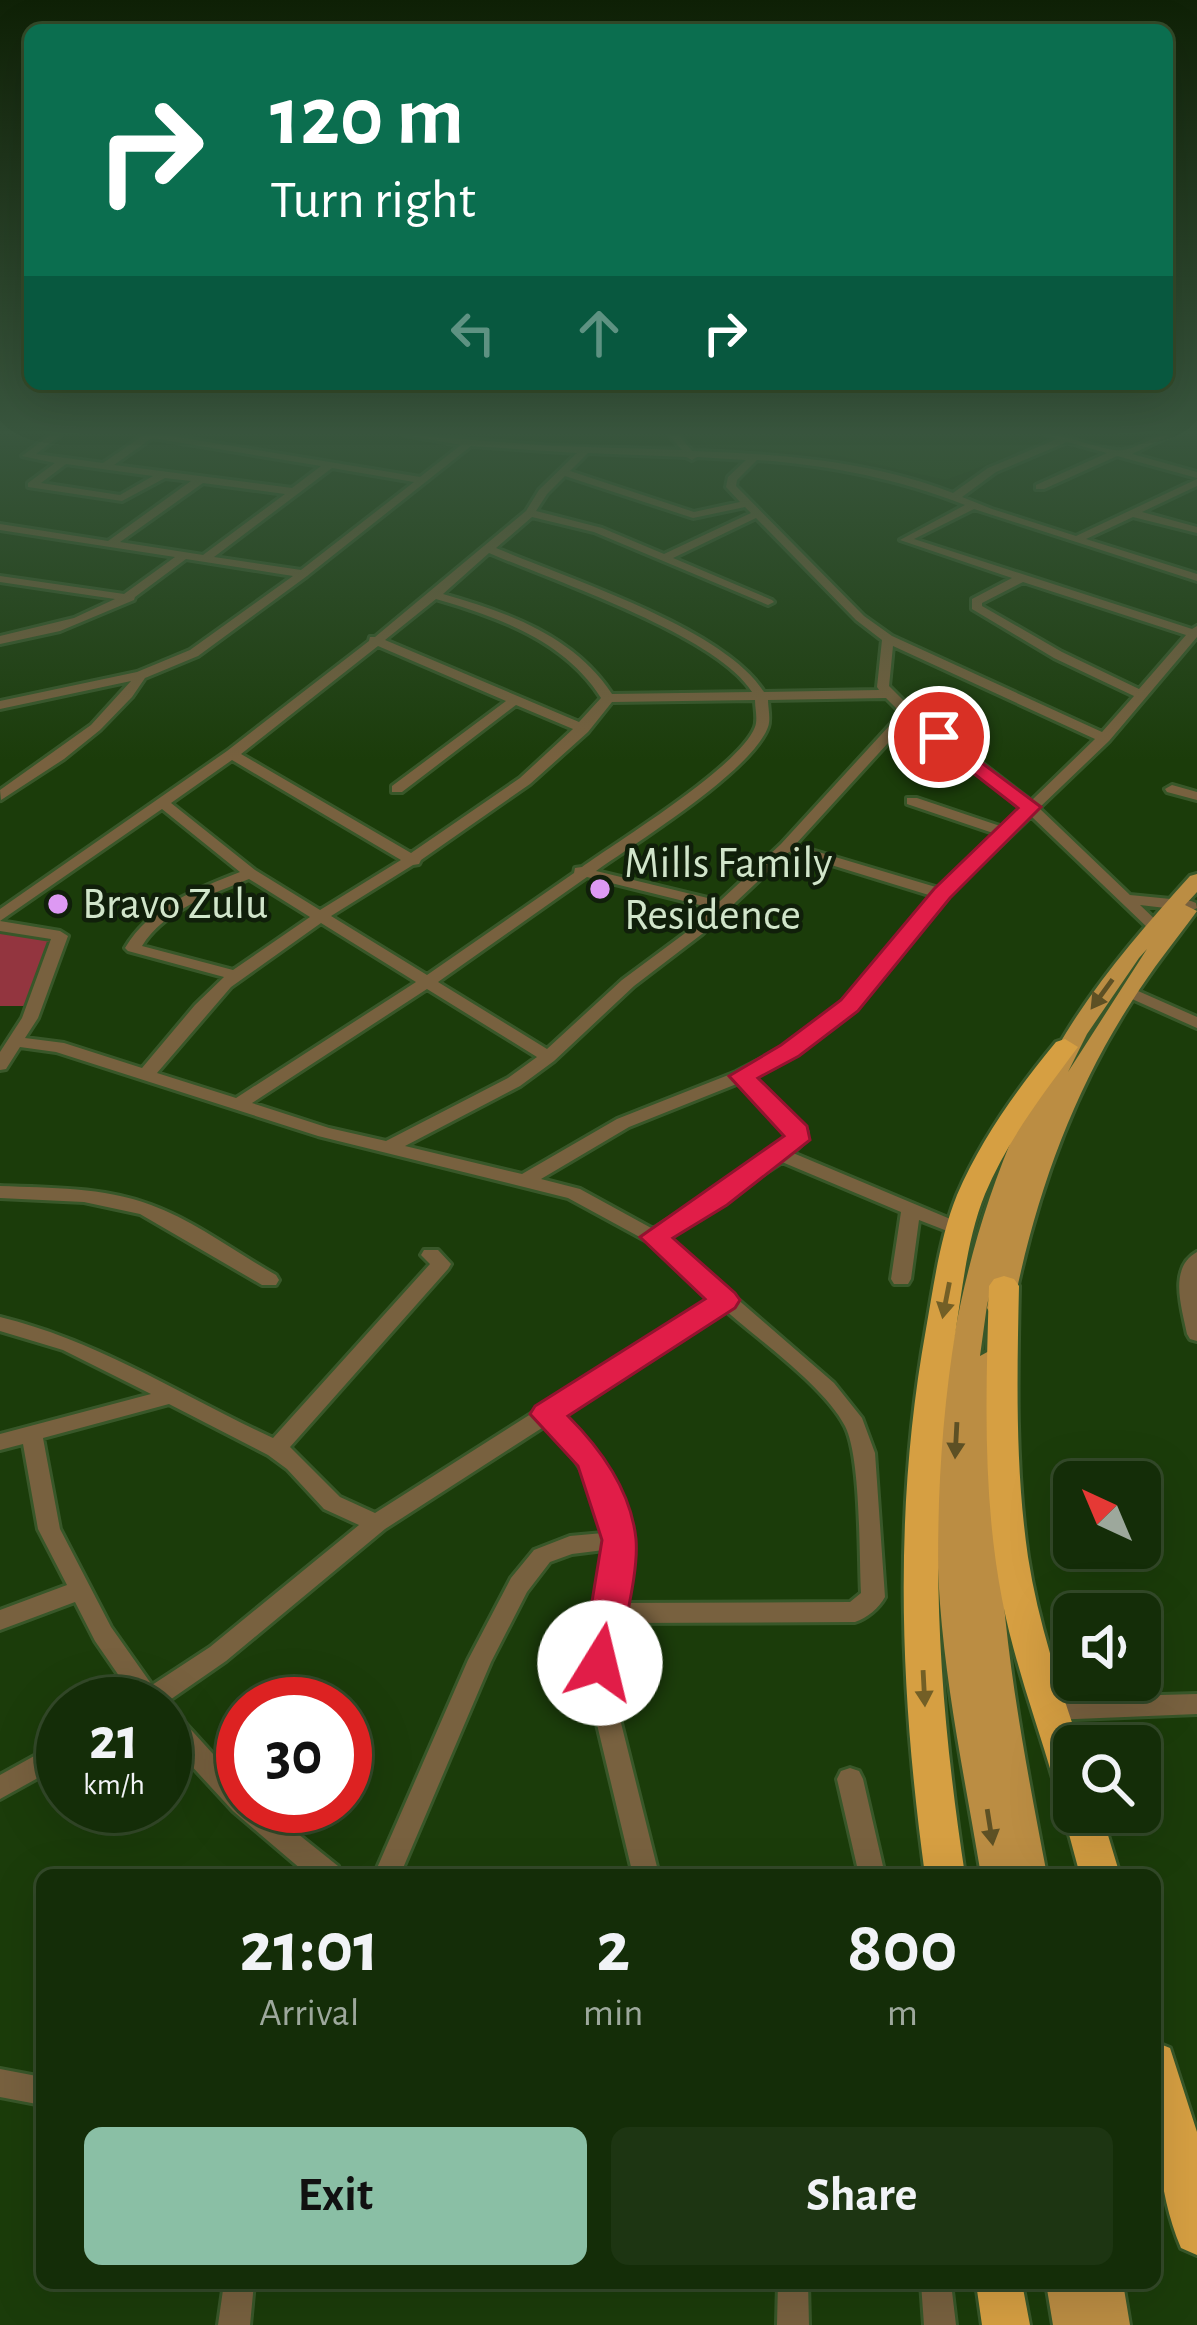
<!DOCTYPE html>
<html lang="en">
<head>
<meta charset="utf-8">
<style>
	:root { --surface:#142d08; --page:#1d3512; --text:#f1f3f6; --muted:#9da89c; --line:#334929; --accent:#8abfa5 }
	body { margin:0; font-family:"Alegreya Sans",sans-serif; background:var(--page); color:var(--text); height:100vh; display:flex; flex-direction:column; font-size:45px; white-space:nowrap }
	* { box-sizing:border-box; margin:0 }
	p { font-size:39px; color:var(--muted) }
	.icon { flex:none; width:66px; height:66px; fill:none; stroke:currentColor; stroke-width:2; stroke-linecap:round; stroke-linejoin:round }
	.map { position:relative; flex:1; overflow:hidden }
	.drawer { position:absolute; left:36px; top:1869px; width:1125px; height:420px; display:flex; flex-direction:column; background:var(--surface); border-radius:18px; box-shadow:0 12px 48px #0002,0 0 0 3px var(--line) }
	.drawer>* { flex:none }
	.banner { position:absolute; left:24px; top:24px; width:1149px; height:366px; border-radius:18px; box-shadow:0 12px 48px #0002,0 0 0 3px var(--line); background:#0b6e4f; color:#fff; overflow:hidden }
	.needle { width:78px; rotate:316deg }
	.tools { position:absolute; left:1053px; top:1461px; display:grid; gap:24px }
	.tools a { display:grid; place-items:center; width:108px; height:108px; border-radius:18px; background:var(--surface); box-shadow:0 12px 48px #0002,0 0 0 3px var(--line); font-size:60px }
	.speed { position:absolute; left:36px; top:1677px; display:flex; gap:24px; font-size:60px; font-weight:700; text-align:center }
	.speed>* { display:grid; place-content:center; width:156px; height:156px; border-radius:50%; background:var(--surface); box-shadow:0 12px 48px #0002,0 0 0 3px var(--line); line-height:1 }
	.speed small { font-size:30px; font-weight:400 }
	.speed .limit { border:18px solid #d22; background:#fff; color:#111 }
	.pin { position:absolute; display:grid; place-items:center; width:102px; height:102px; color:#fff; margin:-51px; border:6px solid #fff; border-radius:50%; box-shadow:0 3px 12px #0007 }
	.me { position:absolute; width:132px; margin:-66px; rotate:9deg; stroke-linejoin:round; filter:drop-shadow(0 0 9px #0008) }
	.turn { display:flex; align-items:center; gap:42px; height:252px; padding:0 48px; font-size:54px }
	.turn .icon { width:156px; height:156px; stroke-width:2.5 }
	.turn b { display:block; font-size:84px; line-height:102px }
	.lanes { display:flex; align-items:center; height:114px; padding:0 48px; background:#0003; justify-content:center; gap:60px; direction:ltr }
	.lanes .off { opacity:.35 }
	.eta { display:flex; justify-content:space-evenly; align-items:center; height:204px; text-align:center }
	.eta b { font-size:72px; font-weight:600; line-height:84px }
	.button { display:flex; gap:24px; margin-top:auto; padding:24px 48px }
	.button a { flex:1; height:138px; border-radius:18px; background:var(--accent); color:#111; font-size:48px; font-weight:600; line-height:138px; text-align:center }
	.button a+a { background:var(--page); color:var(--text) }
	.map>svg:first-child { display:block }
	.built { fill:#1f460c }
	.forest { fill:#93353f }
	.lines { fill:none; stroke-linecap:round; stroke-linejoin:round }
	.minor-casing { stroke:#385729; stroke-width:6 }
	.major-casing { stroke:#385729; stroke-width:6 }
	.highway-casing { stroke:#385729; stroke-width:6 }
	.minor { fill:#78613f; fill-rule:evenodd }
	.major { fill:#bb8d43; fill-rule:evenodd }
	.highway { fill:#d69f42; fill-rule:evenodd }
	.oneway { fill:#5d5024 }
	.oneway2 { fill:#735f26 }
	.route { fill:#e11d48; stroke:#92132f; stroke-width:3 }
	.poi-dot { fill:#dd99f3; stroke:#101f0a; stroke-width:4.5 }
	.labels { text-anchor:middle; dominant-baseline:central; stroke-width:9; stroke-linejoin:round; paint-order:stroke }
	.poi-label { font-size:45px; fill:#d1e5ca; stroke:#101f0a; text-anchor:start }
</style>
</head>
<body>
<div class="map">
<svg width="1197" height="2325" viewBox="0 0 1197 2325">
	<rect width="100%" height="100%" fill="#1b3c0a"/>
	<path class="built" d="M694 435H1029L1048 441 946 480 839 456 707 445Z"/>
	<path class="forest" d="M14 930 57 938 27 1006H0V933Z"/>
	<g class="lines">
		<defs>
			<path id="minor" d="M50 435H61L36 454 103 463 144 435H166L420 477 461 445 405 435 554 446 682 450 669 435H679L692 451C780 454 871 461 953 493L988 468 1057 439 1047 435C1070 435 1107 453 1124 450 1141 447 1152 435 1171 435L1132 454 1197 472V478L1117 456 1044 489H1036V485L1107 453 1067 442 996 472 962 497 992 509 1076 536 1197 479V486L1142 512 1197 527V533L1133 517 1086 539 1197 574V581L974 509 914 539 1192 629 1197 626V637L1109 741 1039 808 1130 895 1191 901 1196 903 1197 908 1191 911 1140 905 1162 926 1154 931 1149 929 1031 816 947 897 855 1008 796 1055 753 1077 807 1132 806 1140 793 1153 967 1226 969 1230 960 1236 919 1220 911 1279 908 1284H894L891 1279 901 1212 782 1162 667 1238 834 1383 862 1418 875 1453 885 1597C879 1608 867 1618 855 1622L618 1623 612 1663 614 1695 659 1875H633L590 1695 588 1663 602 1583 604 1550 572 1554 550 1562 527 1592 491 1662 400 1875H374L468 1660 511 1578 534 1550 570 1536 603 1533C597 1488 577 1456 545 1426L385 1529 226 1661 164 1704H132L135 1699 95 1641 75 1602 0 1630V1610L67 1585 38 1529 23 1444 0 1450V1434L151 1394 63 1350 0 1331V1317C99 1341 182 1396 273 1438L430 1264 421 1255 424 1250H438L451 1264 448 1269 290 1447 340 1497 375 1513 712 1299 647 1241 568 1198 318 1136 56 1052 20 1047 6 1069 0 1070V1052L22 1018 51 939 0 931V921L60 931 68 936 38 1018 25 1038 64 1043 142 1068 195 1005 224 977 128 951 125 948C150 906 197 889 240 872L162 809 0 921V909L227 751 369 641 370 637H375L526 511 539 490 577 453 471 446 307 576 198 656 145 678 132 697 100 730 64 759 1 800 0 790 91 725 131 681 0 709V701L137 672 190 650 293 576 186 559 135 597 134 600 60 631 0 644V636L74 618 115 599 0 582V576L124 594 175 557 0 530V524L108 541 191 481 165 478 122 501 28 487V483L55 463 22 456ZM152 438 321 466 292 488 114 465ZM588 453 686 457 692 460 697 457 746 460 728 477 726 487 740 502 694 512 570 471ZM757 460C829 465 898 479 965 505L900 540 1012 578 972 599V609L1054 658 1134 696 1102 732 892 636 864 616 736 486 737 480ZM66 464 153 476 120 495 41 483ZM332 468 414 482 301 570 214 557ZM565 476 693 518 745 507 751 513 664 554 602 528 536 511 547 494ZM203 483 285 494 203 555 120 542ZM532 517 594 532 768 605 774 602 772 600 673 558 756 518 856 620 882 640 877 687 879 690 764 692C724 628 567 578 496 548ZM489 553C554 581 716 635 752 692L612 694C574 636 507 612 443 594ZM1023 582 1186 635 1139 689 1062 652 982 606V603ZM436 599C498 617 565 641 601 698L579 722 385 640ZM378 646 506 701 392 786V792H402L516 705 573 729 520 778 411 853 241 754ZM893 646 1095 739 1031 801 913 710 889 686ZM886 698 901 713 781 844 720 901 596 871C637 842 752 771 768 727 771 719 768 708 768 700ZM755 700C755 709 758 719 755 727 740 766 620 840 582 867L575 868 574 873 427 975 331 916 413 865 419 864 421 860 530 784 588 732 612 702ZM909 720 1023 808 1003 827 917 798H907V804L996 834 939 888 795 845ZM232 760 401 860 320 910 255 870 171 803ZM789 852 932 896 843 1002 784 1047 736 1072 617 1119 522 1174 405 1146 520 1086 554 1061 634 986 702 934ZM587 877 712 908 692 928 622 980 547 1049 438 982ZM249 879 310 917 233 970 142 946C164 910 212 894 249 879ZM321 923 416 982 236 1098 157 1073 231 987ZM427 989 537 1057 508 1078 386 1141 329 1128 252 1103ZM739 1083 789 1133 788 1138 775 1151 653 1229 580 1189 541 1179 629 1127ZM725 1310C759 1340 824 1386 845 1426 861 1457 859 1555 861 1593L850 1602 621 1603 626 1547 630 1540C623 1529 624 1516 620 1503 610 1469 587 1440 561 1415ZM169 1404 268 1455 287 1469 324 1509 359 1525 210 1647 152 1685 111 1627 60 1529 43 1438Z
				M1172 785 1197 792V800L1167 792 1165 789Z
				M1129 987 1197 1017V1028L1123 995 1121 992Z
				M0 1186C51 1188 103 1187 151 1205 195 1221 235 1252 276 1275L279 1280 276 1285H262L140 1214 84 1202 0 1198Z
				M1197 1252V1341L1190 1339 1187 1334C1182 1308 1168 1268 1197 1252Z
				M1197 1694V1714L1052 1720 1043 1716 1040 1709 1043 1702 1052 1698Z
				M165 1708 174 1711 243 1787V1806H263L338 1866 342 1875H308L233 1811 165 1737Z
				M63 1740V1764L0 1799V1775Z
				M850 1768 859 1771 863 1779 885 1875H859L837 1779 841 1771Z
				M0 2069 42 2077V2105L0 2097Z
				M224 2283H254L250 2325H218Z
				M778 2283H808L809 2325H777Z
				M921 2283H951L956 2325H924Z"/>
			<path id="major" d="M1197 874V892L1185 905 1197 911C1175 941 1152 969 1132 1001 1071 1095 1035 1198 1013 1308L1009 1315H991L987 1308 989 1297 987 1305 980 1356 991 1350 1001 1353 1005 1360C984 1541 1013 1698 1047 1875H981C966 1785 947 1695 940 1604 926 1411 964 1200 1066 1033 1101 976 1145 926 1190 876ZM1147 949 1068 1072 1087 1034 1139 958Z
				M1046 2283H1123L1130 2325H1053Z"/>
			<path id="highway" d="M1065 1039 1078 1047C1043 1094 1008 1139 985 1194 968 1236 963 1284 956 1328 926 1511 937 1692 965 1875H925C900 1692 893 1511 926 1329 934 1284 940 1237 957 1195 981 1139 1018 1088 1056 1042Z
				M1004 1276 1014 1279 1019 1286C1017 1376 1015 1467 1028 1557 1038 1622 1059 1684 1080 1746H1074V1812H1101L1120 1875H1080L1063 1812 1068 1800 1061 1797 1055 1785C1037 1723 1014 1662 1002 1599 982 1495 986 1391 989 1286L994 1279Z
				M1155 2042 1170 2048 1197 2132V2255L1181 2248C1154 2184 1155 2110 1155 2042Z
				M976 2283H1022L1030 2325H982Z"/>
		</defs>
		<use href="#minor" class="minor-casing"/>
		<use href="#major" class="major-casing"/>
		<use href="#highway" class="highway-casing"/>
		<use href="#minor" class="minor"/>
		<use href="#major" class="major"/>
		<use href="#highway" class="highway"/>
	</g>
	<defs><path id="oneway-solid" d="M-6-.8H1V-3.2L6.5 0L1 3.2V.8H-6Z" transform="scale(3)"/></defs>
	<g class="oneway">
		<use href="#oneway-solid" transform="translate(1102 994) rotate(126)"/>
		<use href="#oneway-solid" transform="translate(956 1440) rotate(93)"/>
		<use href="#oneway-solid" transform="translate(990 1827) rotate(81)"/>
	</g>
	<g class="oneway2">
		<use href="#oneway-solid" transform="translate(946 1300) rotate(101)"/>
		<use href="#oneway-solid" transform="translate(924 1688) rotate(87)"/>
	</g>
	<linearGradient id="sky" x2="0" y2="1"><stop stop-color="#0f2106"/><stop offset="0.57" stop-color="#39563e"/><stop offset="1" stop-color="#39563e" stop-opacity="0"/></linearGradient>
	<rect width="1197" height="760" fill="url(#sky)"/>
	<path class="route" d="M939 731 1041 807 950 898 858 1011 799 1056 758 1078 807 1126 810 1140 727 1205 673 1238 735 1293 740 1300 735 1308 568 1416C601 1449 631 1490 636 1539 639 1573 623 1628 618 1663L613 1674 600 1678 587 1674 582 1663 602 1540 578 1466 530 1414 535 1406 705 1299 640 1237 784 1136 729 1076 781 1045 841 1000 934 889 1018 808 932 741 929 737Z"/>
	<g class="poi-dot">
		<circle cx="600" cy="889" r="12"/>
		<circle cx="58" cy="904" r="12"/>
	</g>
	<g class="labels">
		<g class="poi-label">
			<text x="624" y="863">Mills Family<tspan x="624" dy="52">Residence</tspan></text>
			<text x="82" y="904">Bravo Zulu</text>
		</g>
	</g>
</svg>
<div class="tools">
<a><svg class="needle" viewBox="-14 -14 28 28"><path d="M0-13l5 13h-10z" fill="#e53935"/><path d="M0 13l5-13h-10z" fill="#9da89c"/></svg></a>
<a><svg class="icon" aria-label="sound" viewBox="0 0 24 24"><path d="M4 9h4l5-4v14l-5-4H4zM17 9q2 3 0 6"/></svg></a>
<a><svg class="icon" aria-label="search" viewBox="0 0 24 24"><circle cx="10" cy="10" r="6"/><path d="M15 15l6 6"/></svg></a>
</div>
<div class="speed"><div>21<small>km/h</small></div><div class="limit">30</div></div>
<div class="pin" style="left:939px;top:737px;background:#d93025"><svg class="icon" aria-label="arrive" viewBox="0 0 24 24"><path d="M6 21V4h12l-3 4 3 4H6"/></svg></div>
<svg class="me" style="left:600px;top:1663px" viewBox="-20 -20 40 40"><circle r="19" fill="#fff"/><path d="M0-13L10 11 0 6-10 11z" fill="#e11d48"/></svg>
<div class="banner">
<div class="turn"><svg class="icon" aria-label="right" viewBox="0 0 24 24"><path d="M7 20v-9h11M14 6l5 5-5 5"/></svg><div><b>120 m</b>Turn right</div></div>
<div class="lanes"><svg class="icon off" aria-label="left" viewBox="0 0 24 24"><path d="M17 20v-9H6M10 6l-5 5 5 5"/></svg><svg class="icon off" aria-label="ahead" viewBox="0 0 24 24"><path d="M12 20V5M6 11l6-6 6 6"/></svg><svg class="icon" aria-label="right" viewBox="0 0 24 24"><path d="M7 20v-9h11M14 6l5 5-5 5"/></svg></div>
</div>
<section class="drawer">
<div class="eta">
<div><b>21:01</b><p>Arrival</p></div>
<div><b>2</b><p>min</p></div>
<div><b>800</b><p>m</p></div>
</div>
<div class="button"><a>Exit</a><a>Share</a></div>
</section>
</div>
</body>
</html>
